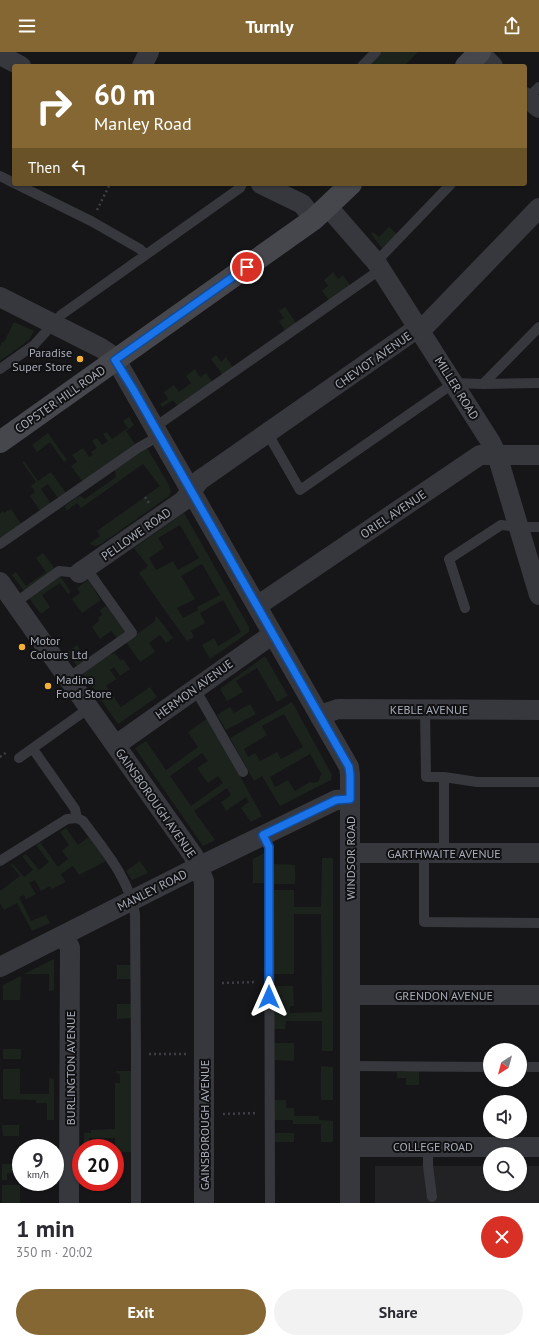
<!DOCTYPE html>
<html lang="en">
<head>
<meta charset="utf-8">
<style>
	:root { --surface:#fff; --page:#f2f2f3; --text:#2b2b33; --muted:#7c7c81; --accent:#856733 }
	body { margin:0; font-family:"PT Sans",sans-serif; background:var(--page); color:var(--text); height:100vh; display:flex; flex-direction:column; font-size:15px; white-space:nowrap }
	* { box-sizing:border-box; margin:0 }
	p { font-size:13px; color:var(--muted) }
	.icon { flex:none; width:22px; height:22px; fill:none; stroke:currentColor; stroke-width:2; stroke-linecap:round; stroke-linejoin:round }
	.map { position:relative; height:1151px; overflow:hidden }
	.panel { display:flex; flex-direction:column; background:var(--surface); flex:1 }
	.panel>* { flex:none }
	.top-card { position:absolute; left:12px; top:12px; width:515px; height:122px; border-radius:4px; box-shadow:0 1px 3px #0004; background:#856733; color:#fff; overflow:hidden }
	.needle { width:26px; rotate:216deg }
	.tools { position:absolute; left:483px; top:991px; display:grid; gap:8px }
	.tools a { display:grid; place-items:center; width:44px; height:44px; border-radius:50%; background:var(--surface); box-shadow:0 1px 3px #0004; font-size:20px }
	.speed { position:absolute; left:12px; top:1087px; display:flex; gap:8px; font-size:20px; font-weight:700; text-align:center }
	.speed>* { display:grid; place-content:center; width:52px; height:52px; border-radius:50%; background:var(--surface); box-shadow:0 1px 3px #0004; line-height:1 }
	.speed small { font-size:10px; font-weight:400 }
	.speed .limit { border:6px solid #d22; background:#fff; color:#111 }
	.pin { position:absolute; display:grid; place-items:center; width:34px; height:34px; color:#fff; margin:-17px; border:2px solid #fff; border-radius:50%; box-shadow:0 1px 4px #0007 }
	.me { position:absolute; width:44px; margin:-22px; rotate:0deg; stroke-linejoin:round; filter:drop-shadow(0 0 3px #0008) }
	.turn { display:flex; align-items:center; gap:14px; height:84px; padding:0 16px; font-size:18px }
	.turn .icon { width:52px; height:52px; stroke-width:2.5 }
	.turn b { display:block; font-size:28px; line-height:34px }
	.then { display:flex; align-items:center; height:38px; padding:0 16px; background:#0003; gap:8px; font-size:15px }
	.round { display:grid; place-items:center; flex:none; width:42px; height:42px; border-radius:21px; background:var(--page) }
	.head { display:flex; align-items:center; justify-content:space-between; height:68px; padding:0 16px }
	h1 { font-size:24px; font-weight:800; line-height:30px }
	.cta { display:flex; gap:8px; margin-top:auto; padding:8px 16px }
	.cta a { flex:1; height:46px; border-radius:24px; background:var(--accent); color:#fff; font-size:16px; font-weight:800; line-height:46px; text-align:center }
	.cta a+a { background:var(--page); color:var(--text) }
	header { display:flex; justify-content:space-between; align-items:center; height:52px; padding:0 16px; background:var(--accent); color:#fff; font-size:18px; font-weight:800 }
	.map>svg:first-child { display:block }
	.built { fill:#222225 }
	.green { fill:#1c231d; fill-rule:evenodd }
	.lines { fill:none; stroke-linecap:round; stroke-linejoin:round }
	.path { stroke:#3d3f44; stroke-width:2.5; stroke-dasharray:2 3; stroke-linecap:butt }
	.lane { stroke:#37383d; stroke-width:10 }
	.street { stroke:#37383d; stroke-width:20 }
	.secondary { stroke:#45474d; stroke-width:22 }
	.route-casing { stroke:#114b97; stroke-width:10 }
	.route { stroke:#1a73e8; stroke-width:7 }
	.poi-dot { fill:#f2b134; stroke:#111113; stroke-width:1.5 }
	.labels { text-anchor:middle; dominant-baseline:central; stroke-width:4; stroke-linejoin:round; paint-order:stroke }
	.poi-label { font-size:12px; fill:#a8adb8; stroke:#111113; text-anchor:start }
	.street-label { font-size:12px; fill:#a8adb8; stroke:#111113 }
</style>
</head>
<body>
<header><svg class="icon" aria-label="menu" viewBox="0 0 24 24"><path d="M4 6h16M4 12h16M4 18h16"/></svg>Turnly<svg class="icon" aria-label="share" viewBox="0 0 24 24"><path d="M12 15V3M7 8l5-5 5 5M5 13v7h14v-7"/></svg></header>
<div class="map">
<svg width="539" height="1151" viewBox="0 0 539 1151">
	<rect width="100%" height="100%" fill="#161618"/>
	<path class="built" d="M375 1114H490V1132H520V1114H539V1151H375Z"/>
	<path class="green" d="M382 0H416L417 1 404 14H368Z
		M389 175 397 182 382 196 371 182 373 180 379 185Z
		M333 220 338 227 343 223 350 233 329 248 322 239 328 234 324 228Z
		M285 255 296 271 285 279 279 269 284 266 279 259Z
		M14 270 34 279 29 288 0 309V294L2 290H4Z
		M216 303 221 310 226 305 233 316 223 323 211 307Z
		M195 317 200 325 206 321 212 330 178 354 173 348 162 355 160 352 168 347 164 340 174 333 179 340 191 331 186 324Z
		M129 365 134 373 126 379 135 392 82 429 71 414 77 410 72 403 83 396 89 405 93 403 91 400 97 396 92 389 97 386 102 393 108 389 103 382 107 380 112 387 128 376 123 369Z
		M48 381 67 408 64 410 50 390 37 400 32 393Z
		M147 396 169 433 171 440 169 444 101 492 96 494 89 492 100 484 97 479 160 434 143 412 81 456 77 451 66 459 65 454 77 445 80 444 85 447 116 425 115 419 116 416Z
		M24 409 38 429 51 420 66 441 58 446 48 432 41 437 51 452 40 459 30 444 35 440 31 434 36 430 22 410Z
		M11 457 21 472 1 486 0 484V461L3 459 4 461Z
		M184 461 249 575V580L210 607 202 593 214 586 218 594 241 580 223 548 200 561 205 571 191 579 194 585 187 589 164 557 139 521 148 514 134 496ZM180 473 199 506 178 518 173 509 156 518 149 506 164 496 158 486ZM202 512 220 543 197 555 198 558 183 566 177 556 195 547 181 524Z
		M43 501 55 517 24 539 12 523 16 520 26 534 46 520 36 506Z
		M60 524 71 540 68 542 60 531 42 543 50 555 41 562 29 546Z
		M88 528 101 548 82 561 72 547 80 541 77 536Z
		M106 554 125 580 117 586 111 579 100 587 92 575 99 569 98 566 102 563 100 558Z
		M156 563 173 586 166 591 160 583 149 591 155 600 140 610 126 590 155 569Z
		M77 593 87 607 77 614 67 600Z
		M115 601 121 609 123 607 130 617 120 624 114 615 110 618 116 627 106 634 121 655 150 635 157 645 118 672 82 621 106 604Z
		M265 604 288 644 277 650 257 616 236 629 243 640 227 649 220 637Z
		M292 650 332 723 331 728 280 754 262 724 254 729 230 686ZM284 662 303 695 281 707 277 700 260 709 255 701 248 705 244 697 267 683 262 674ZM310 702 322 723 320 724 319 729 314 731 310 730 295 739 288 728 275 735 270 725Z
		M250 652 256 662 226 678 217 663 230 655 234 661Z
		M208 666 262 764 251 770 241 756 249 750 246 745 226 759 221 750 231 743 227 736 194 759 215 788 203 794 135 696 146 689 166 718 198 695 188 680ZM202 701 208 709 197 716 208 731 218 724 223 731 191 754 170 724Z
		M66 776 78 793 89 785 106 809 79 823 73 814 61 822 66 830 52 837 50 834 41 839 35 828 29 831 36 842 26 847 24 843 19 845 31 869 46 863 50 871 32 879 17 851 4 858 0 852V839L20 824 11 813 13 812 24 825 33 818 22 804 26 802 39 818 49 810 36 793 40 790 58 815 68 807 62 799 69 793 60 780Z
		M264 801V831H253V807Z
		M322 806H333V999H322V969H286L285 977H274V934H293L294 954H290V961L322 960 321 862H294V922H274V838H294V855H321Z
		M140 809 148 821 132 828 126 819Z
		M274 812 295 813V832H274Z
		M54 907V938L49 939V922H24Z
		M117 913H131V927H117Z
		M21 924 20 948H3V933Z
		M117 952H131V966L117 967Z
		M274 991H294V1009L274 1008Z
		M3 997H21V1007H3Z
		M321 1014 333 1015V1048H321Z
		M3 1017H20V1042H49V1026L54 1027V1068H47V1051H36V1048L3 1047Z
		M116 1019H131V1100H115V1086H89V1096H84V1081H91V1078L115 1077V1031H120V1022L116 1021Z
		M419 1019V1033H406V1026H397V1020Z
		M274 1048H286V1056H294V1064H319V1068L333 1069V1090H321V1072H293V1068H274Z
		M2 1073H19V1084H3Z
		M274 1081H294V1090H274Z
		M2 1112H20V1121H7V1128H2Z
		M2 1133H20V1151H2Z"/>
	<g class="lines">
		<path class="path" d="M97 158 110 132
			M145 445 149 451
			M0 705 7 700
			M222 931 257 930
			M149 1002H186
			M223 1062 258 1061"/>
		<path class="lane" d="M362 14 376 0
			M527 47 539 35
			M0 124 14 131
			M16 132 91 169 140 197 145 203
			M376 210 451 132
			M0 317 34 293 61 263 240 136 242 132
			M483 332 539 331
			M155 375 381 217
			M268 382 300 438 454 331 483 332 539 275
			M0 492 138 396 159 384
			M15 551 59 519 79 521
			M465 556 449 507 501 473 518 475H539
			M68 626 132 581 86 516
			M195 637 243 720
			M425 656 426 725H444V801
			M33 697 75 757 77 766
			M19 706 89 656
			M444 725 477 730H539
			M263 783 269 795 270 1151
			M424 801V870L539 871
			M0 809 67 767 77 766 83 769C104 798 129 826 135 862L136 1001V1151
			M350 1014 490 1015
			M520 1015H539
			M428 1094V1114L432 1145"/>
		<path class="street" d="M479 0 493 14
			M0 3 21 14
			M142 14 149 0
			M525 45 539 56
			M261 132 302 152 314 167
			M328 155 376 210 490 389 497 403 539 543
			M0 245 101 296 110 302 120 315 349 715 350 723V1151
			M79 521 183 449 200 428 412 280 427 272 539 156
			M0 530 193 803 204 829V1151
			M257 554 480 403H539
			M320 665 329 660 338 657 539 658
			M116 693 273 582
			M350 801H539
			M64 883 70 896 69 1151
			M0 915 198 815 336 748 350 747
			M350 943H539
			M350 1095H539"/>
		<path class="secondary" d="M466 14 480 0
			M0 390 314 167 351 132"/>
	</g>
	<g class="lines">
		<defs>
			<path id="route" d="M247 215 115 308 133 337 349 715 350 723V747L336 748 263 783 269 795V945"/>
		</defs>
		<use href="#route" class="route-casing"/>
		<use href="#route" class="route"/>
	</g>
	<g class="poi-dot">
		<circle cx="80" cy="307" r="4"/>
		<circle cx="22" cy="595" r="4"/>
		<circle cx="48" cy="634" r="4"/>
	</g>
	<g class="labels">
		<g class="poi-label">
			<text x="72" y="300" text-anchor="end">Paradise<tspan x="72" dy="14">Super Store</tspan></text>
			<text x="30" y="588">Motor<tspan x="30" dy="14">Colours Ltd</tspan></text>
			<text x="56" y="627">Madina<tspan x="56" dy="14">Food Store</tspan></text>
		</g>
		<g class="street-label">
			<text transform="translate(373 308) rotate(-35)">CHEVIOT AVENUE</text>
			<text transform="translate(457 336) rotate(58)">MILLER ROAD</text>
			<text transform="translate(60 347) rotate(-35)">COPSTER HILL ROAD</text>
			<text transform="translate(393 462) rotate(-34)">ORIEL AVENUE</text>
			<text transform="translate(136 482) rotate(-35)">PELLOWE ROAD</text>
			<text transform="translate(194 637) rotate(-36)">HERMON AVENUE</text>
			<text x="429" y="657">KEBLE AVENUE</text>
			<text transform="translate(156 751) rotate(55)">GAINSBOROUGH AVENUE</text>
			<text x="444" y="801">GARTHWAITE AVENUE</text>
			<text transform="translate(350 806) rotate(-90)">WINDSOR ROAD</text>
			<text transform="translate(152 838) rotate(-27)">MANLEY ROAD</text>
			<text x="444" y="943">GRENDON AVENUE</text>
			<text transform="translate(70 1016) rotate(-90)">BURLINGTON AVENUE</text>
			<text transform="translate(204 1073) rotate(-90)">GAINSBOROUGH AVENUE</text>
			<text x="433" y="1094">COLLEGE ROAD</text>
		</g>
	</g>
</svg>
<div class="tools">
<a><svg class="needle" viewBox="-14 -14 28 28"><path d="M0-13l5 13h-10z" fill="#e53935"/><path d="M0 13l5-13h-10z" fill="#7c7c81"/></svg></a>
<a><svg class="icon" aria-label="sound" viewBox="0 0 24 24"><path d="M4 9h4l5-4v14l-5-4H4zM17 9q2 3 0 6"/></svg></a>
<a><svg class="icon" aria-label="search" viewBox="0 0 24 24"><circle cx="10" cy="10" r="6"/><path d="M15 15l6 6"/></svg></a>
</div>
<div class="speed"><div>9<small>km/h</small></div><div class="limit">20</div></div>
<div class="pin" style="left:247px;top:215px;background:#d93025"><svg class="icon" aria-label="arrive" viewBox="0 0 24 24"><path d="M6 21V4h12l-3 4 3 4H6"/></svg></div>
<svg class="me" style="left:269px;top:945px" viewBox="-20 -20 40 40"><path d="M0-17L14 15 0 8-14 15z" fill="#1a73e8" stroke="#fff" stroke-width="4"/></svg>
<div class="top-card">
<div class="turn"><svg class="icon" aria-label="right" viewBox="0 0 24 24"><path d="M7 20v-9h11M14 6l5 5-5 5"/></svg><div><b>60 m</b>Manley Road</div></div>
<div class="then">Then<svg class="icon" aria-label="left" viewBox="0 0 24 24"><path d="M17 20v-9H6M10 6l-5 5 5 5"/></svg></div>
</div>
</div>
<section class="panel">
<div class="head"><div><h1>1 min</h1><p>350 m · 20:02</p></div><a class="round" style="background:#d93025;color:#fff"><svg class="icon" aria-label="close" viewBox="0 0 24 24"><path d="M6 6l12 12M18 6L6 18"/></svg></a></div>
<div class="cta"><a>Exit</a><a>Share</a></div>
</section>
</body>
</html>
